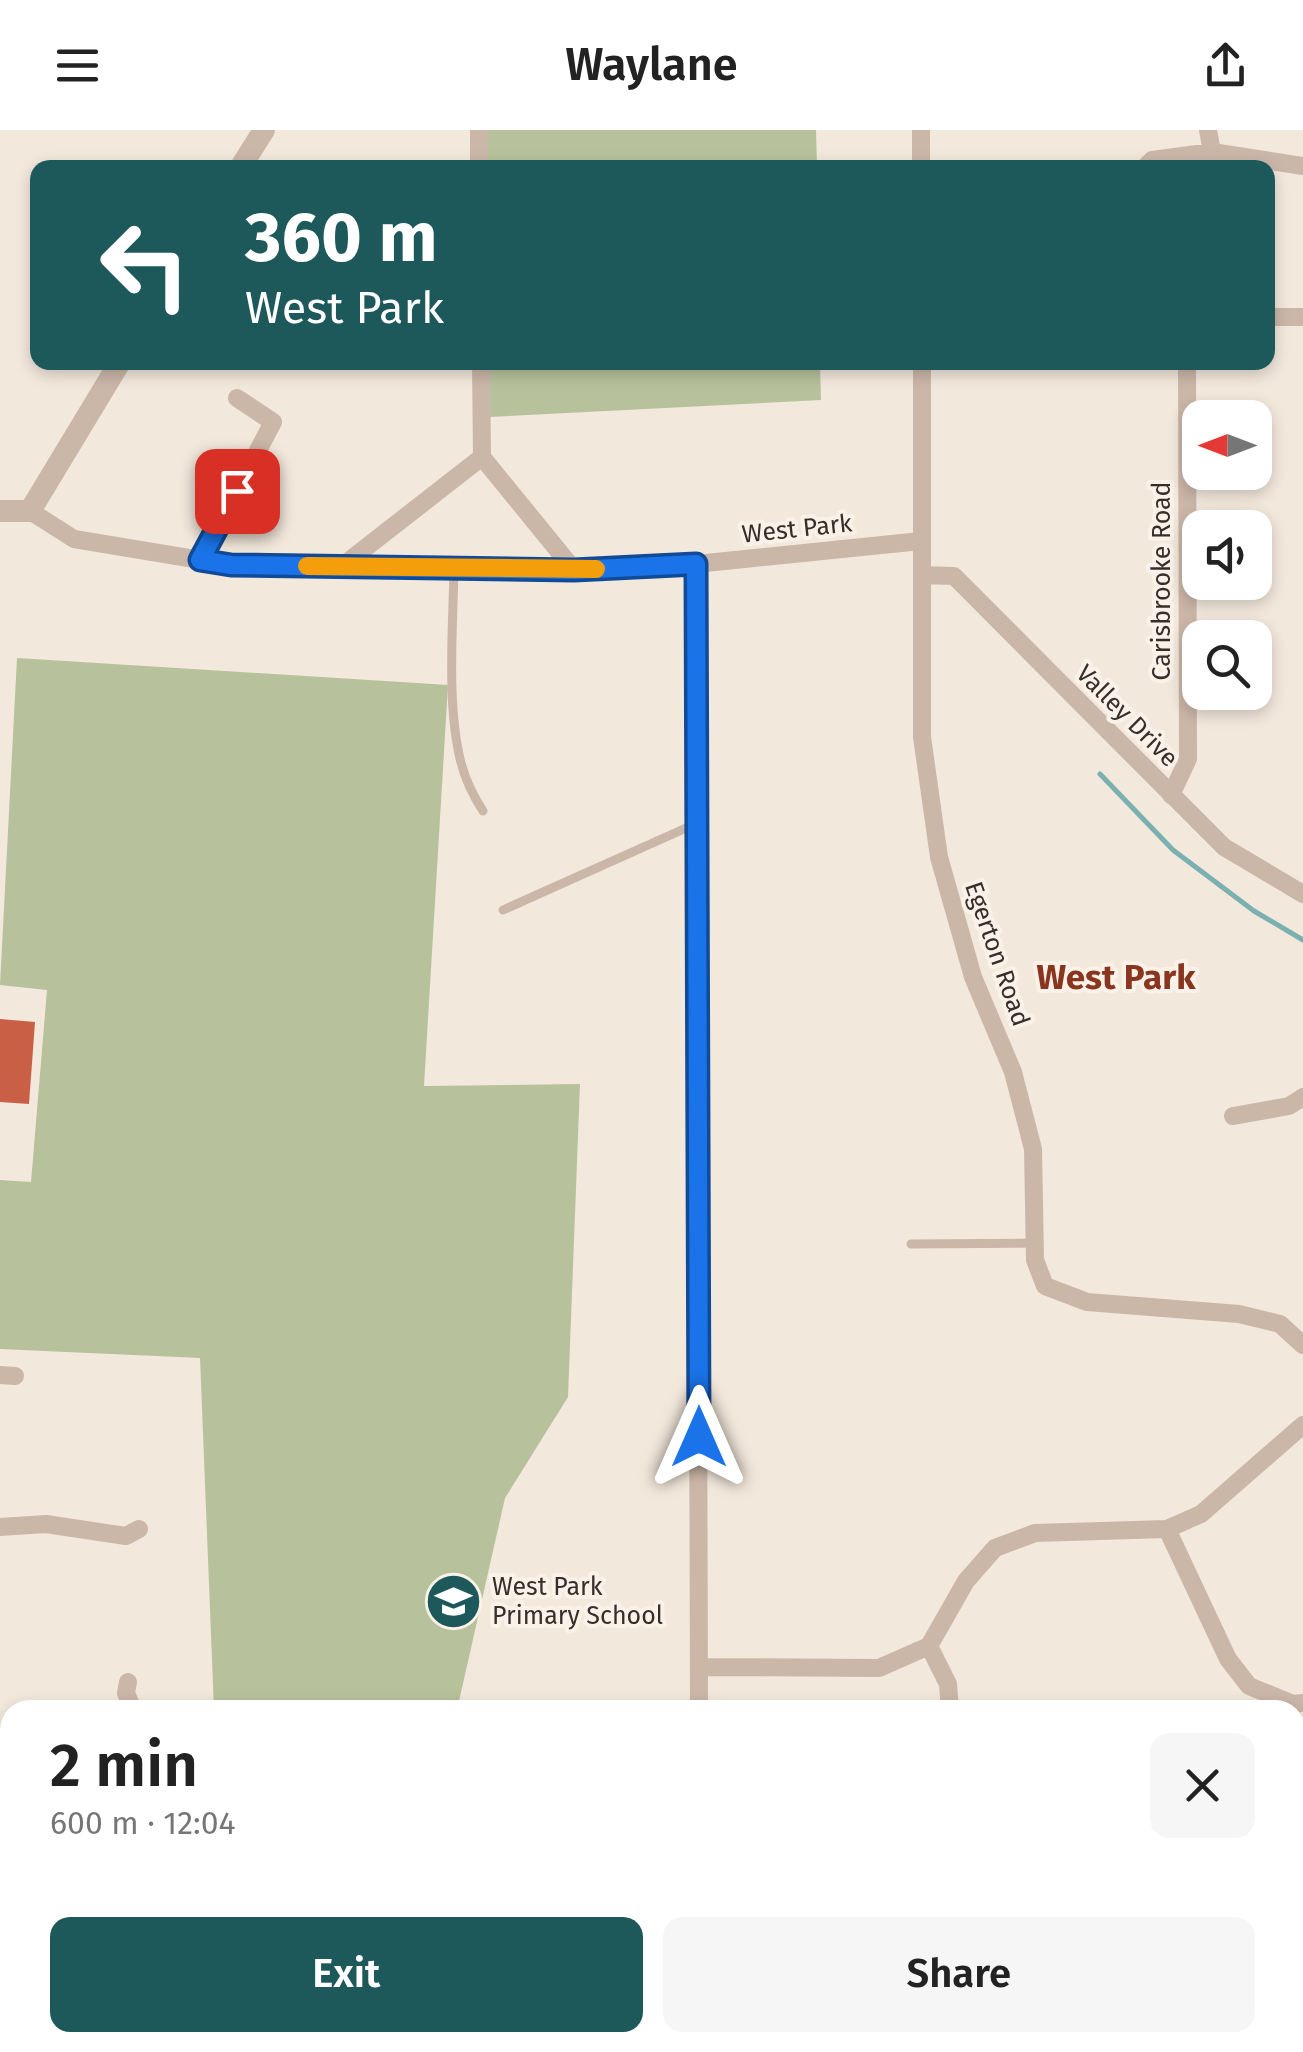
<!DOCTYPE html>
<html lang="en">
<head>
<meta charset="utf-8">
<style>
	:root { --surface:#fff; --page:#f6f6f6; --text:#222; --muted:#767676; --accent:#1d585b }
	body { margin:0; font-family:"Fira Sans",sans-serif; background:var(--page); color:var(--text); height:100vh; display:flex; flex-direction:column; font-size:38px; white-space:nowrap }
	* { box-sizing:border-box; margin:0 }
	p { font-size:32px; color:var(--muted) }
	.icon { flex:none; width:55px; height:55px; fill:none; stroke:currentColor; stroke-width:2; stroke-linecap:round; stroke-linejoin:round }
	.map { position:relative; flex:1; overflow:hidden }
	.details { position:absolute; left:0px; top:1570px; width:1305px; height:352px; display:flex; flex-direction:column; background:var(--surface); border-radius:30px 30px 0 0; box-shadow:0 5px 15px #0003 }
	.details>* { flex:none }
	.guide { position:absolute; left:30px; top:30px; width:1245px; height:210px; border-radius:20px; box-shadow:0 5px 15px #0003; background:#1d585b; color:#fff; overflow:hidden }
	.needle { width:65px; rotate:270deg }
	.buttons { position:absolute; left:1182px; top:270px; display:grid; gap:20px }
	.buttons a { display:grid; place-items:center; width:90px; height:90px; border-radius:20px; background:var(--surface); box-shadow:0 5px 15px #0003; font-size:50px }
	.pin { position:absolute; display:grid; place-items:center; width:85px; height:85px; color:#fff; margin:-42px; border-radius:20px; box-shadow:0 5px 15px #0006 }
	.me { position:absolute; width:110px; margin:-55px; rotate:0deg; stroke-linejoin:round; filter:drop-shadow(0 0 8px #0008) }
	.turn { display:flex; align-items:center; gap:35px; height:210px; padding:0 50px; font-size:45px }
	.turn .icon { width:130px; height:130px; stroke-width:2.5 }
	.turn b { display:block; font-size:70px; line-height:85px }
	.round { display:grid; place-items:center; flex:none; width:105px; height:105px; border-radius:20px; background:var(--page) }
	.head { display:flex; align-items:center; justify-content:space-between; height:170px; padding:0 50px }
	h1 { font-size:60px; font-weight:600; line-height:75px }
	.cta { display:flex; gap:20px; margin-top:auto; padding:20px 50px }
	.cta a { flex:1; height:115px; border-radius:20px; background:var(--accent); color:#fff; font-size:40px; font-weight:600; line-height:115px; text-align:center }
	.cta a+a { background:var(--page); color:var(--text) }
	header { display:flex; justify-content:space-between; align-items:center; height:130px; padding:0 50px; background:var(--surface); font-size:45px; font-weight:600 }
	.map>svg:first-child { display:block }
	.green { fill:#b7c29c }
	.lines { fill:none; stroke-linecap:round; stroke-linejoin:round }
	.stream { stroke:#7bb0b1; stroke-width:5 }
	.building { fill:#c96045 }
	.path { stroke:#b7a192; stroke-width:2.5; stroke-dasharray:5 5; stroke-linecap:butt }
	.service { stroke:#cbb7a8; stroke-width:9 }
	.minor { stroke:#cbb7a8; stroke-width:18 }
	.tertiary { stroke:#cbb7a8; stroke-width:22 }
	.route-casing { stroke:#114b97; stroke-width:25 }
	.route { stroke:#1a73e8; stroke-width:18 }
	.slow { stroke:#f59e0b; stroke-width:18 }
	.labels { text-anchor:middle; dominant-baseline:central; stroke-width:8; stroke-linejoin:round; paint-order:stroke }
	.street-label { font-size:25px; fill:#382d28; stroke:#faf2e9 }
	.poi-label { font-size:25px; fill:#382d28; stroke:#faf2e9; text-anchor:start }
	.district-label { font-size:35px; font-weight:bold; fill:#89351f; stroke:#faf2e9 }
</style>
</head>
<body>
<header><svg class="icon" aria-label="menu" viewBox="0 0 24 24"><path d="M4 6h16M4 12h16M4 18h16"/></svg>Waylane<svg class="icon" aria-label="share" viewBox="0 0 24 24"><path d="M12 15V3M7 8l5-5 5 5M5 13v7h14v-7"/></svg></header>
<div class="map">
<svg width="1303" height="1922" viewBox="0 0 1303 1922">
	<rect width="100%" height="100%" fill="#f3e8dc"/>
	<path class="green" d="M486 0H816L817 37H486Z
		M488 233H820L821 270 489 287Z
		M17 528 448 555 424 956 580 954 568 1267 505 1368 457 1580H214L200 1228 0 1219V1050L31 1052 47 860 0 855Z"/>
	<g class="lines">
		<path class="stream" d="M1100 644 1173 720 1254 781 1303 810"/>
	</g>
	<path class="building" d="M0 889 35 892 29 974 0 972Z"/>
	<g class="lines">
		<path class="path" d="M0 1748 10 1749
			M242 1922 244 1912"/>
		<path class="service" d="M460 232 481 236
			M454 438C453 496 447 568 459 624 463 645 472 664 483 681
			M503 780 695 694
			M911 1114 1035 1113"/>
		<path class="minor" d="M479 0V38
			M921 0V38
			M1208 0 1212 22
			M1144 38 1152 30 1212 22 1303 36
			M1268 187H1303
			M481 232 482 327 574 440
			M922 232V607L939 727 973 847 1013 942 1033 1019 1035 1130 1045 1156 1087 1172 1239 1184 1280 1194 1303 1215
			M30 381 74 409 231 435 574 440 696 434 921 411
			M200 430 273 292 237 268
			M696 434 699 1580
			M341 437 482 327
			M922 445 954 446 1224 717 1303 764
			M1171 665 1188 629 1187 232
			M1233 986 1289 976 1303 967
			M0 1245 15 1246
			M0 1397 46 1394 126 1406 139 1399
			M1167 1399 1228 1529 1249 1556 1293 1574 1303 1573
			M929 1516 948 1554 950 1580
			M700 1537 879 1538 929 1516 966 1451 995 1418 1035 1403 1167 1399 1201 1384 1303 1295
			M128 1552 126 1563 133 1580
			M0 1633 10 1634
			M1295 1853 1303 1850
			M964 1922V1912"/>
		<path class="tertiary" d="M240 38 264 0
			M0 381H30L120 232"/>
	</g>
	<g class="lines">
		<defs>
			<path id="route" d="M237 361 200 430 231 435 574 440 696 434 699 1307"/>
		</defs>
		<use href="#route" class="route-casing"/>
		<use href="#route" class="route"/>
		<path class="slow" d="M307 436 596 439"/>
	</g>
	<defs>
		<symbol id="school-disc" viewBox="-11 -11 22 22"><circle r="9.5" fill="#1d585b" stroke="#faf2e9"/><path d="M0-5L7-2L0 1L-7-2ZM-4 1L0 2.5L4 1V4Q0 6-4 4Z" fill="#fff"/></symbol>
	</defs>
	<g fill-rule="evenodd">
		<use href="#school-disc" x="422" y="1440" width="63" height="63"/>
	</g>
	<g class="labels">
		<g class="street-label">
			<text transform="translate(797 399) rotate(-6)">West Park</text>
			<text transform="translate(1162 451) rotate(-90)">Carisbrooke Road</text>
			<text transform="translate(1127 586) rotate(45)">Valley Drive</text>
			<text transform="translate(997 824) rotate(71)">Egerton Road</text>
		</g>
		<g class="poi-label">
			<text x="492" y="1457">West Park<tspan x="492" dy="29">Primary School</tspan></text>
		</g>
		<g class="district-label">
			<text x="1116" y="847">West Park</text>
		</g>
	</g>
</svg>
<div class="buttons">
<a><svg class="needle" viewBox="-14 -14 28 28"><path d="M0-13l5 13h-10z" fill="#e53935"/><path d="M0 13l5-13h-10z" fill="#767676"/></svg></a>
<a><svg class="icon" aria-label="sound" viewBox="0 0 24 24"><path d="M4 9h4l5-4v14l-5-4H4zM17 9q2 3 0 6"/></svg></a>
<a><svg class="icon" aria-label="search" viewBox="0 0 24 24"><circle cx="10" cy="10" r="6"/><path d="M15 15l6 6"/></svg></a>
</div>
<div class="pin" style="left:237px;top:361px;background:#d93025"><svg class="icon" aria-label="arrive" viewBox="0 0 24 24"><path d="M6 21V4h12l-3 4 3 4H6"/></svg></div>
<svg class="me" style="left:699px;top:1307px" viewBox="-20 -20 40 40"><path d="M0-17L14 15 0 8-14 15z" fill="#1a73e8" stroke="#fff" stroke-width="4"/></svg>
<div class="guide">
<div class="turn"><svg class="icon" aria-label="left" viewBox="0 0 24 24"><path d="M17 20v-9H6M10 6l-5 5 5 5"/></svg><div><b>360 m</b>West Park</div></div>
</div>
<section class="details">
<div class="head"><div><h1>2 min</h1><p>600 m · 12:04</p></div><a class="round"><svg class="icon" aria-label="close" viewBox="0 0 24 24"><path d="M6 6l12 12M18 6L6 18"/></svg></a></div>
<div class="cta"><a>Exit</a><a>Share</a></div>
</section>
</div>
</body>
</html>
